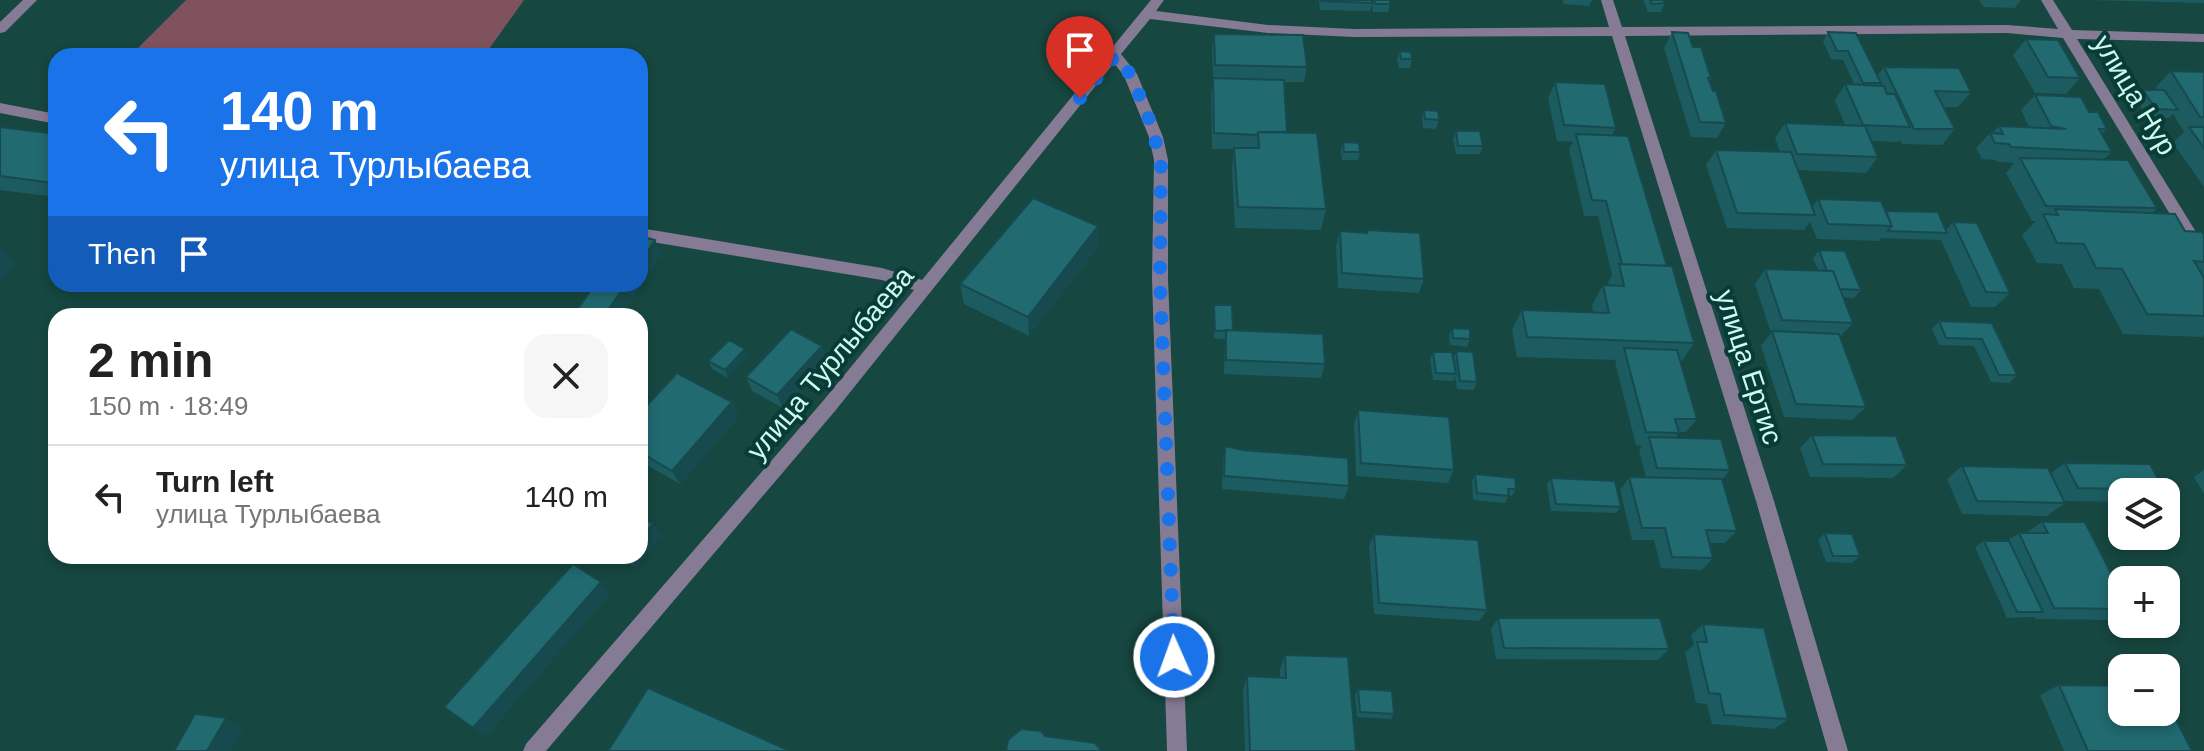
<!DOCTYPE html>
<html lang="en">
<head>
<meta charset="utf-8">
<style>
	:root { --surface:#fff; --page:#f6f6f6; --text:#222; --muted:#767676; --line:#e0e0e0 }
	body { margin:0; font-family:Arial,sans-serif; background:var(--page); color:var(--text); height:100vh; display:flex; flex-direction:column; font-size:30px; white-space:nowrap }
	* { box-sizing:border-box; margin:0 }
	p { font-size:26px; color:var(--muted) }
	.icon { flex:none; width:44px; height:44px; fill:none; stroke:currentColor; stroke-width:2; stroke-linecap:round; stroke-linejoin:round }
	.map { position:relative; flex:1; overflow:hidden }
	.panel { position:absolute; left:48px; top:308px; width:600px; height:256px; display:flex; flex-direction:column; background:var(--surface); border-radius:24px; box-shadow:0 4px 12px #0003 }
	.panel>* { flex:none }
	.hud { position:absolute; left:48px; top:48px; width:600px; height:244px; border-radius:24px; box-shadow:0 4px 12px #0003; background:#1a73e8; color:#fff; overflow:hidden }
	.fabs { position:absolute; left:2108px; top:478px; display:grid; gap:16px }
	.fabs a { display:grid; place-items:center; width:72px; height:72px; border-radius:16px; background:var(--surface); box-shadow:0 4px 12px #0003; font-size:40px }
	.pin { position:absolute; display:grid; place-items:center; width:68px; height:68px; color:#fff; margin:-82px -34px; border-radius:50% 50% 50% 0; rotate:-45deg; box-shadow:0 0 8px #0007 }
	.pin .icon { rotate:45deg }
	.me { position:absolute; width:88px; margin:-44px; rotate:358deg; stroke-linejoin:round; filter:drop-shadow(0 0 6px #0008) }
	.turn { display:flex; align-items:center; gap:28px; height:168px; padding:0 40px; font-size:36px }
	.turn .icon { width:104px; height:104px; stroke-width:2.5 }
	.turn b { display:block; font-size:56px; line-height:68px }
	.then { display:flex; align-items:center; height:76px; padding:0 40px; background:#0003; gap:16px; font-size:30px }
	.round { display:grid; place-items:center; flex:none; width:84px; height:84px; border-radius:24px; background:var(--page) }
	.summary { display:flex; align-items:center; justify-content:space-between; height:136px; padding:0 40px }
	h1 { font-size:48px; font-weight:700; line-height:60px }
	ul { padding:0; list-style:none }
	li { display:flex; align-items:center; gap:24px; height:104px; padding:0 40px; border-top:2px solid var(--line) }
	li div { flex:1 }
	li b { display:block; font-size:30px }
	li em { font-style:normal }
	.map>svg:first-child { display:block }
	.green { fill:#80525e }
	.lines { fill:none; stroke-linecap:round; stroke-linejoin:round }
	.street { fill:#867b95; fill-rule:evenodd }
	.wall { fill:#1c5b60 }
	.shaded-wall { fill:#174a4e }
	.building { fill:#216a70; stroke:#174a4e; stroke-width:2 }
	.route { stroke:#1a73e8; stroke-width:14; stroke-dasharray:0 25.2 }
	.labels { text-anchor:middle; dominant-baseline:central; stroke-width:8; stroke-linejoin:round; paint-order:stroke }
	.street-label { font-size:28px; fill:#cff9f1; stroke:#083c36 }
</style>
</head>
<body>
<div class="map">
<svg width="2204" height="751" viewBox="0 0 2204 751">
	<rect width="100%" height="100%" fill="#164740"/>
	<path class="green" d="M186 0H524L484 56H130Z"/>
	<g class="lines">
		<path class="street" d="M23 0H37L5 32 0 33V22Z
			M1151 0H1164L1156 11 1268 25 1354 29 1609 27 1601 0H1613L1622 27 2007 25 2058 29 2041 0H2053L2072 30 2204 34V42L2077 39 2204 245V264L2199 262 2063 38 2007 33 1625 36 1774 501 1848 751H1828L1756 501 1612 36 1354 37 1268 33 1150 19 1121 54 1137 74 1163 137 1168 160V279L1187 751H1167L1152 279 1154 160 1149 137 1124 76 1114 63 835 411 546 751H523L526 744 823 401 914 290 882 280 640 240V228L882 268 922 280Z
			M0 103 56 114V124L0 113Z"/>
	</g>
	<path class="wall" d="M1319 0H1390V4L1388 12H1373L1372 4 1370 11 1320 10Z
		M1563 0H1592L1589 6 1563 4Z
		M1643 0H1663L1665 3 1661 12H1648Z
		M1979 0H2021L2015 8 1984 7Z
		M2085 0H2204V3Z
		M1672 32 1693 47 1711 78 1709 82 1726 123 1717 138 1691 137 1664 48Z
		M1828 32 1877 76 1884 67 1971 92 1958 107H1944L1955 129 1942 145 1902 144 1900 140 1898 142 1871 141 1878 157 1866 173 1798 170 1812 208 1818 199 1886 211 1946 230 1953 222 2010 293 1995 307H1971L1941 240 1881 238 1880 241 1817 239 1810 222 1804 230 1727 228 1706 165 1716 150 1780 152 1775 138 1785 123 1845 125 1835 100 1845 84H1854L1843 60 1831 59 1823 41Z
		M1214 34 1307 67 1304 82H1284L1287 132 1326 209 1321 230 1235 228 1232 169 1234 149H1212L1211 93 1213 78 1212 50Z
		M2026 39 2080 78 2066 94 2035 93 2013 55Z
		M1400 51 1412 59 1410 68H1399L1397 59Z
		M2171 71 2204 72V187L2173 143 2184 132 2173 114 2169 118H2148L2135 98 2143 90H2158L2156 87Z
		M1555 82 1616 128 1612 135 1667 266 1694 343 1681 362 1697 419 1686 432H1679L1676 438 1730 470 1722 480 1737 531 1725 543H1709L1713 558 1702 570 1661 568 1654 540H1632L1620 490 1629 477 1646 478 1639 450 1642 446 1636 445 1615 362 1617 360 1517 357 1512 330 1522 310 1593 312 1592 305 1603 285H1607L1612 275 1598 216H1584L1569 149 1573 142 1557 141 1548 98Z
		M2035 95 2089 112 2107 129 2102 134 2112 152 2104 159 2157 208 2152 213 2185 231 2204 235V335L2202 337 2123 334 2099 289 2074 288 2062 264 2037 263 2022 235 2036 221H2032L2006 173 2014 163 1997 162 1995 160 1982 159 1976 148 1990 133H1992L1999 126 2029 127 2021 110Z
		M1424 110 1439 120 1436 129 1423 128 1422 118Z
		M0 127 56 134V197L0 190Z
		M1456 131 1483 146 1480 154H1456L1453 139Z
		M1343 142 1360 152 1358 160H1342L1341 150Z
		M1367 230 1424 279 1419 293 1338 288 1336 246 1340 231 1366 233Z
		M1098 247 1029 336 964 304 960 284Z
		M1819 250 1861 290 1854 298 1843 297 1853 323 1840 337 1866 407 1852 420 1784 417 1761 346 1771 333 1755 284 1765 269 1818 270 1813 258Z
		M1214 305 1233 330 1325 364 1321 378 1224 374 1225 339 1214 338Z
		M1939 321 1992 323 2017 375 2009 383 1991 382 1974 346 1939 345 1932 329Z
		M1452 328 1470 339 1467 347 1450 345 1449 335Z
		M1456 351 1477 382 1474 390 1457 389 1455 376 1453 381 1433 380 1430 359 1433 352 1453 358Z
		M748 356 728 378 712 369 708 361Z
		M827 360 783 408 752 391 746 377Z
		M732 402 739 416 680 484 640 461V413Z
		M1358 410 1454 470 1448 483 1356 476 1354 424Z
		M1812 435 1907 465 1893 478 1810 477 1800 448Z
		M1225 446 1349 486 1344 499 1222 489 1223 459Z
		M2065 463 2164 490 2160 492H2122V502L2064 501 2065 503 2047 516 1962 514 1947 479 1962 466 2051 473Z
		M2204 470V494L2194 477Z
		M1475 474 1516 489 1512 496H1509L1505 503 1473 500 1472 481Z
		M1551 478 1621 507 1616 513 1551 511 1547 485Z
		M2042 522 2122 595V612L2109 620 2036 619 2034 617 2007 618 1975 547 1984 541H2007L2019 533H2026Z
		M653 524 661 536 635 567 617 556H640Z
		M1825 533 1860 556 1852 563 1826 562 1818 540Z
		M1374 534 1487 610 1479 621 1374 614 1369 546Z
		M1498 618 1669 649 1658 660 1496 659 1491 629Z
		M1703 624 1788 719 1774 729 1712 724 1707 704 1696 703 1685 652 1694 645 1691 635Z
		M1285 655 1356 751H1245L1243 690 1247 676 1280 678V669Z
		M2059 685 2192 751H2064L2040 695Z
		M1358 689 1394 714 1391 719 1357 717 1355 694Z"/>
	<path class="shaded-wall" d="M1098 226V247L1029 336 1028 317Z
		M655 240 662 255 622 316H604L626 284H640V263Z
		M0 248 17 262 0 282Z
		M822 346 827 360 783 408 777 395Z
		M745 349 748 356 728 378 725 370Z
		M732 402 739 416 680 484 672 471Z
		M653 524 661 536 635 567 627 556H640V539Z
		M601 582 611 593 486 737 473 728Z
		M226 718 244 728 231 751H207Z"/>
	<path class="building" d="M1321 0H1372V3L1321 1Z
		M1374 0H1390V4H1375Z
		M1650 0H1663L1665 3 1652 4Z
		M1672 32 1688 33 1693 47H1701L1711 78H1708L1713 91H1716L1726 123 1700 122Z
		M1828 32 1856 33 1881 83H1863L1848 51H1837Z
		M1214 34 1303 35 1307 67 1215 65Z
		M2026 39 2058 40 2080 78 2048 77Z
		M1400 51 1411 52 1412 59H1401Z
		M1884 67 1959 68 1971 92 1935 91 1955 129H1914Z
		M2171 71 2204 72V117H2200Z
		M1213 78 1284 80 1287 132H1258V135L1214 133Z
		M1555 82 1605 84 1616 128 1564 125Z
		M1845 84 1884 86 1887 94H1895L1910 127 1863 125Z
		M2143 90H2164L2178 110 2156 109Z
		M2035 95 2081 97 2089 112H2098L2107 129H2099L2112 152 2011 147 2009 144 1995 143 1990 133 2003 134 1999 126 2066 129 2051 126Z
		M1424 110 1438 111 1439 120 1425 119Z
		M1785 123 1865 126 1878 157 1797 154Z
		M0 127 56 134V180L53 183 0 176Z
		M2189 127H2204V148Z
		M1456 131H1480L1483 146H1458Z
		M1258 132 1317 133 1326 209 1238 207 1234 148H1259Z
		M1576 134 1628 136 1667 266 1622 264 1606 201 1592 200Z
		M1343 142 1359 143 1360 152H1344Z
		M1716 150 1791 152 1815 215 1737 213Z
		M2020 158 2128 160 2157 208 2046 206Z
		M1033 198 1098 226 1028 317 960 284Z
		M1818 199 1881 201 1892 226 1828 224Z
		M2055 209 2175 214 2185 231 2202 232 2204 235V262L2194 261 2204 278V316L2147 314 2122 269 2096 268 2084 244 2057 243 2043 214 2058 215Z
		M1886 211 1938 212 1947 233 1888 231 1892 226Z
		M1953 222 1977 223 2010 293 1986 292Z
		M1367 230 1420 233 1424 279 1342 273 1340 231 1367 233Z
		M640 236 655 240 640 263Z
		M1819 250 1845 251 1861 290 1840 289 1833 271H1827Z
		M1619 264 1672 266 1694 343 1527 337 1522 310 1609 313 1603 285 1624 286Z
		M1765 269 1833 271 1853 323 1782 320Z
		M595 284H626L604 316H573Z
		M1214 305H1232L1233 330 1215 331Z
		M1939 321 1992 323 2017 375H1999L1982 339 1946 338Z
		M1452 328 1470 329V339L1453 338Z
		M791 329 822 346 777 395 746 377Z
		M1226 330 1323 334 1325 364 1226 360Z
		M1772 331 1839 334 1866 407 1796 404Z
		M729 340 745 349 725 370 708 361Z
		M1624 348 1677 350 1697 419H1675L1679 433 1646 432Z
		M1456 351 1473 352 1477 382 1460 381Z
		M1433 352H1452L1456 374 1436 373Z
		M677 373 732 402 672 471 640 452V413Z
		M1358 410 1449 417 1454 470 1361 463Z
		M1812 435 1896 436 1907 465 1823 464Z
		M1649 437 1721 439 1730 470 1657 468Z
		M1225 446 1243 450 1348 458 1349 486 1224 476Z
		M2065 463 2150 464 2164 490 2078 488Z
		M1962 466 2048 468 2065 503 1977 501Z
		M1475 474 1515 478 1516 489H1508L1509 496 1477 493Z
		M1629 477 1722 479 1737 531 1706 530 1713 558 1672 557 1665 528H1642Z
		M1551 478 1615 481 1621 507 1556 504Z
		M640 516 653 524 640 539Z
		M2042 522H2085L2122 595V609L2054 608 2019 533H2048Z
		M1825 533 1852 534 1860 556H1833Z
		M1374 534 1478 540 1487 610 1379 603Z
		M1984 541H2009L2043 612H2017Z
		M573 564 601 582 473 728 444 707Z
		M1498 618H1660L1669 649 1504 648Z
		M1703 624 1764 628 1788 719 1724 715 1720 694 1709 693 1697 642H1707Z
		M1285 655 1348 657 1356 751H1250L1247 676 1286 678Z
		M2059 685 2122 686V712H2166V700L2192 751H2088Z
		M648 688 790 751H608Z
		M1358 689 1392 691 1394 714 1360 712Z
		M195 714 226 718 207 751H174Z
		M1021 729 1041 731 1045 736 1095 743 1102 751H1006L1008 740Z"/>
	<g class="lines">
		<path class="route" d="M1080 98 1115 56 1130 74 1147 113 1161 160 1160 279 1174 657"/>
	</g>
	<g class="labels">
		<g class="street-label">
			<text transform="translate(2135 95) rotate(59)">улица Нур</text>
			<text transform="translate(830 363) rotate(-50)">улица Турлыбаева</text>
			<text transform="translate(1749 367) rotate(72)">улица Ертис</text>
		</g>
	</g>
</svg>
<div class="fabs">
<a><svg class="icon" aria-label="layers" viewBox="0 0 24 24"><path d="M12 4l9 5-9 5-9-5zM3 14l9 5 9-5"/></svg></a>
<a>+</a>
<a>−</a>
</div>
<div class="pin" style="left:1080px;top:98px;background:#d93025"><svg class="icon" aria-label="arrive" viewBox="0 0 24 24"><path d="M6 21V4h12l-3 4 3 4H6"/></svg></div>
<svg class="me" style="left:1174px;top:657px" viewBox="-20 -20 40 40"><circle r="17" fill="#1a73e8" stroke="#fff" stroke-width="3"/><path d="M0-11L8 9 0 5-8 9z" fill="#fff"/></svg>
<div class="hud">
<div class="turn"><svg class="icon" aria-label="left" viewBox="0 0 24 24"><path d="M17 20v-9H6M10 6l-5 5 5 5"/></svg><div><b>140 m</b>улица Турлыбаева</div></div>
<div class="then">Then<svg class="icon" aria-label="arrive" viewBox="0 0 24 24"><path d="M6 21V4h12l-3 4 3 4H6"/></svg></div>
</div>
<section class="panel">
<div class="summary"><div><h1>2 min</h1><p>150 m · 18:49</p></div><a class="round"><svg class="icon" aria-label="close" viewBox="0 0 24 24"><path d="M6 6l12 12M18 6L6 18"/></svg></a></div>
<ul>
<li><svg class="icon" aria-label="left" viewBox="0 0 24 24"><path d="M17 20v-9H6M10 6l-5 5 5 5"/></svg><div><b>Turn left</b><p>улица Турлыбаева</p></div><em>140 m</em></li>
</ul>
</section>
</div>
</body>
</html>
